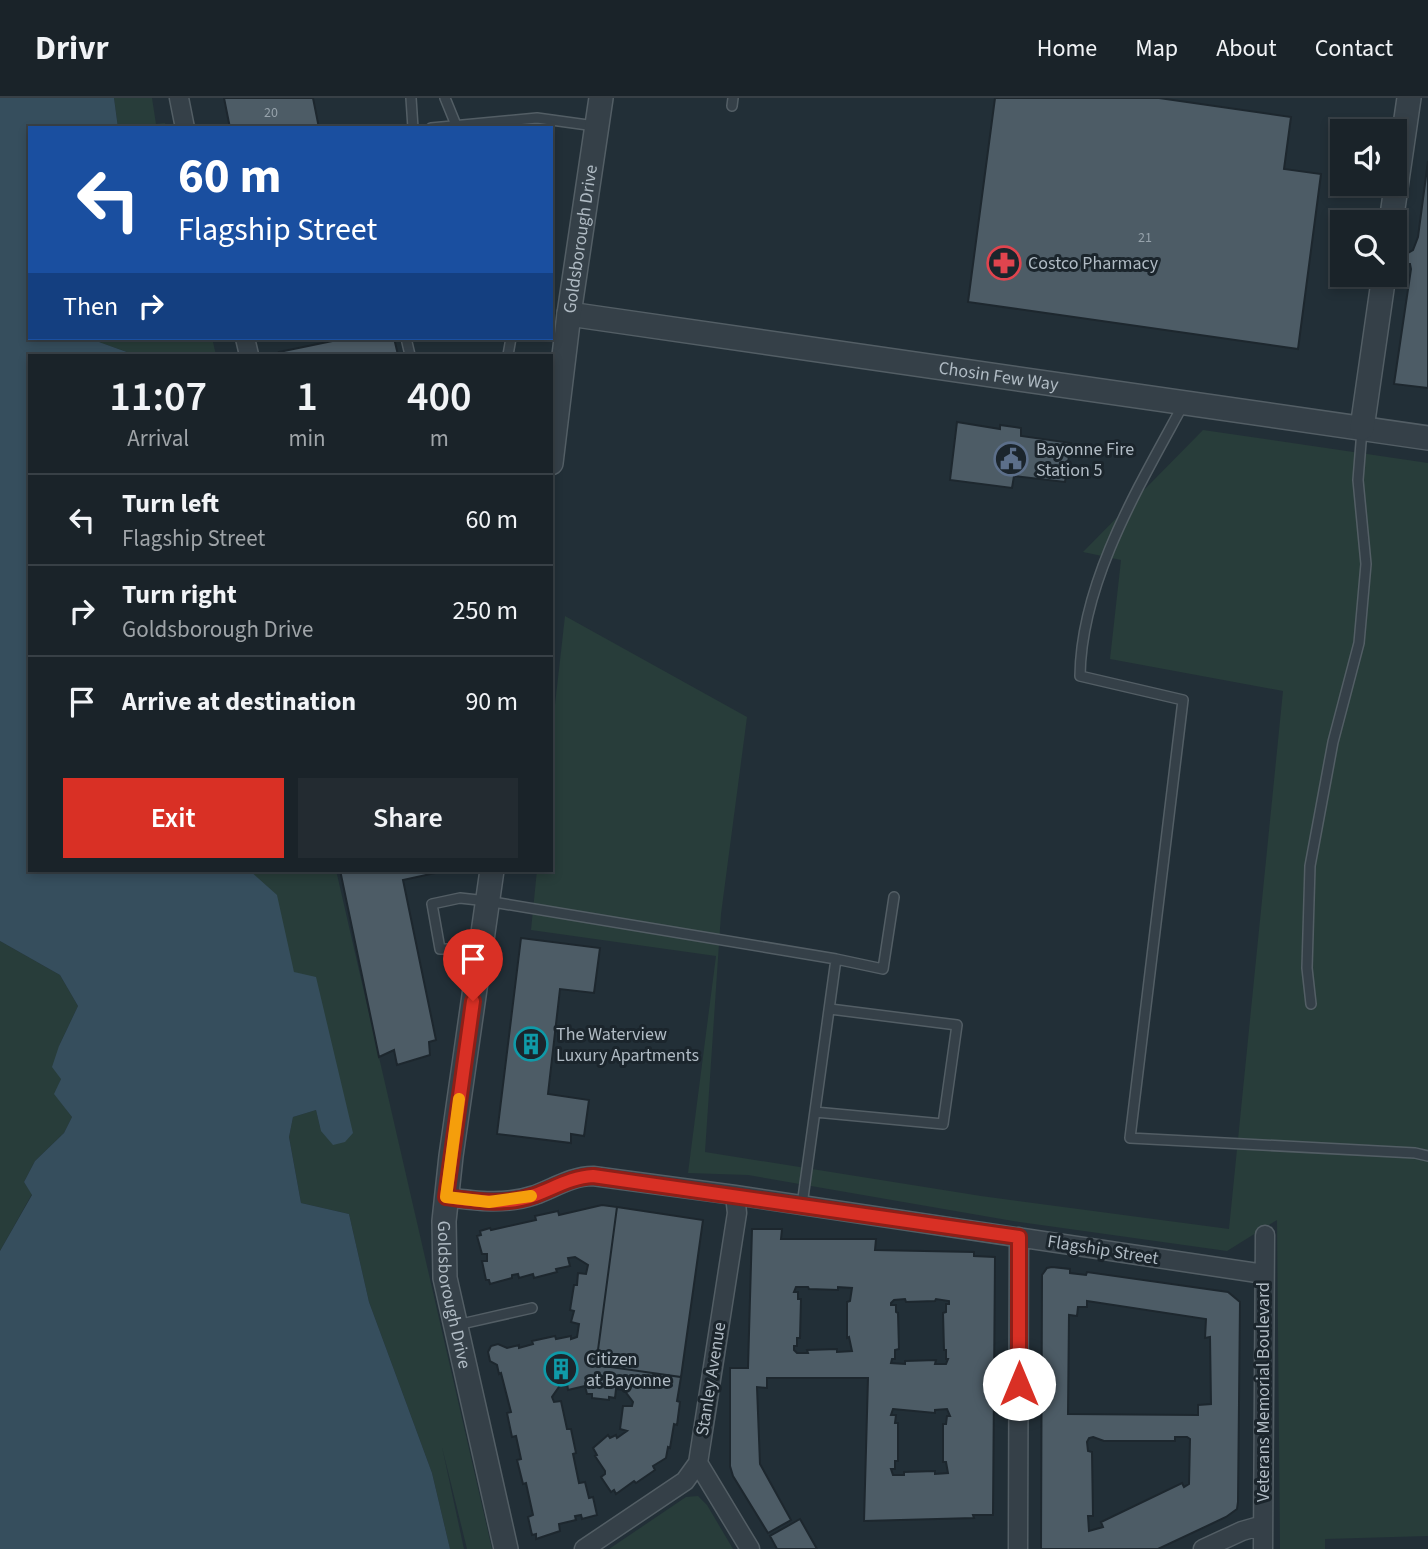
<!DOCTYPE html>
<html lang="en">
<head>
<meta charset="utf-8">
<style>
	:root { --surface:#1a2329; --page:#232b31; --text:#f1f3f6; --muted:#9fa4a8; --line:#384046; --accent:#d93025 }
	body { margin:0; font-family:"Source Sans 3",sans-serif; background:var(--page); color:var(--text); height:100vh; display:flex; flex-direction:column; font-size:26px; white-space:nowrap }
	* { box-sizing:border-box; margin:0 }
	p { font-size:23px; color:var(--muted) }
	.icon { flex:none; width:38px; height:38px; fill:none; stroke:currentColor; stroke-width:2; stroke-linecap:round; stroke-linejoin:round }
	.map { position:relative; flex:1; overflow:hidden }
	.panel { position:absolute; left:28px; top:256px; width:525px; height:518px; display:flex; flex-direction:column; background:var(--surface); border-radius:0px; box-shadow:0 4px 10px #0003,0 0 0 2px var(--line) }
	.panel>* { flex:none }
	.banner { position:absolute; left:28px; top:28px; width:525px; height:214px; border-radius:0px; box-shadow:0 4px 10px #0003,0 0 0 2px var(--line); background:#1a4fa0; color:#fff; overflow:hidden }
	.buttons { position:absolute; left:1330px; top:21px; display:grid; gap:14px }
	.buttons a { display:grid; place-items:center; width:77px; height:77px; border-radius:0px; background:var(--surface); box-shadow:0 4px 10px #0003,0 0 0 2px var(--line); font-size:35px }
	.pin { position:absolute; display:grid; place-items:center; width:60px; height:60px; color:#fff; margin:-72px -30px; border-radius:50% 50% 50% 0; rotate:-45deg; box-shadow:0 0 7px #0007 }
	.pin .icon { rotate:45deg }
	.me { position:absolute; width:77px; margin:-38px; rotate:0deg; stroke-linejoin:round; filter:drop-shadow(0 0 5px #0008) }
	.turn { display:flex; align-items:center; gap:24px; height:147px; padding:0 35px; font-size:32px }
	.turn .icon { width:91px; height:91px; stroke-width:2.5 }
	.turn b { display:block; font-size:49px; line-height:60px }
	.then { display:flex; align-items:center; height:66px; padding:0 35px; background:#0003; gap:14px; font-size:26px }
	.eta { display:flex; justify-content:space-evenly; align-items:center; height:119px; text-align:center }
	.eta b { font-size:42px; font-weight:600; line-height:49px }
	.primary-button { display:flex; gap:14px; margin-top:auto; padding:14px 35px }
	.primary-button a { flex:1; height:80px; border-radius:0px; background:var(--accent); color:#fff; font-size:28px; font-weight:600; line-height:80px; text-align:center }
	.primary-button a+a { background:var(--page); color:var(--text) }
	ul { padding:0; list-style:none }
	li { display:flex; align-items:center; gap:21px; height:91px; padding:0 35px; border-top:2px solid var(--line) }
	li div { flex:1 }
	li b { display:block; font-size:26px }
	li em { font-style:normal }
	header { display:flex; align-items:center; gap:42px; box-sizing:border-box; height:98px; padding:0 35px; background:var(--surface); border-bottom:2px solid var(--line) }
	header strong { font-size:33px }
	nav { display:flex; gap:38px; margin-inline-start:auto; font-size:24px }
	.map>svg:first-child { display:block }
	.green { fill:#283d3a }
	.water { fill:#364e5d }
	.building { fill:#4d5c66; stroke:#1d272e; stroke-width:2; fill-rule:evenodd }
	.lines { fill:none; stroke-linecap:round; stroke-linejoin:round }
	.service-casing { stroke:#535e65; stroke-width:12 }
	.minor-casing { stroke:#535e65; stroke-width:21 }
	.tertiary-casing { stroke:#535e65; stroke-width:26 }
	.service { stroke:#354048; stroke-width:9 }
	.minor { stroke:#354048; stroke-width:18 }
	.tertiary { stroke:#354048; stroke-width:23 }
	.route-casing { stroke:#8d1f18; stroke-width:18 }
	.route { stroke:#d93025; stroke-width:12 }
	.slow { stroke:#f59e0b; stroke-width:12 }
	.labels { text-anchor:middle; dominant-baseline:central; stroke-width:6; stroke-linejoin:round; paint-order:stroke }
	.number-label { font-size:14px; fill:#97a3ac }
	.street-label { font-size:18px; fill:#b0bbc4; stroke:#1b252c }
	.poi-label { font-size:18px; fill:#b0bbc4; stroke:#1b252c; text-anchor:start }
</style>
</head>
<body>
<header>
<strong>Drivr</strong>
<nav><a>Home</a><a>Map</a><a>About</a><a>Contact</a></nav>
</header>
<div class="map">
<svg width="1428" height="1451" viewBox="0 0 1428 1451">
	<rect width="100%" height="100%" fill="#222f37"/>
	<path class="green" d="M114 0H152L156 26 165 25 166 30H118Z
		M88 240H212L216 257H135Z
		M1203 332 1428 365V1438L1325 1441V1451H1280L1277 1122 1227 1153 1013 1123 748 1077 688 1075 716 858 531 832 537 772H551V642L565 518 747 619 721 816 705 1054 981 1098 1229 1131 1283 593 1110 561 1121 462 1083 454Z
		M249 772H336L492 1451H467L442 1349 464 1451H450L432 1375 369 1204 349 1116 301 1105 289 1039 293 1019 316 1012 321 1033 294 874Z
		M0 843 60 877 78 908 59 948 61 981 55 996 72 1019 64 1035 35 1063 24 1084 32 1096 0 1153Z
		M698 1398 707 1407 733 1451H609L686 1399Z"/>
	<path class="water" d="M0 0H114L118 30H30V240H88L135 257H30V772H249L277 797 294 874 316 879 353 1035 345 1044 333 1047 321 1033 316 1012 293 1019 289 1039 301 1105 349 1116 369 1204 432 1375 450 1451H0V1153L32 1097 24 1084 35 1063 64 1035 72 1019 54 996 61 981 52 969 59 948 78 908 60 877 0 843Z"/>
	<path class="building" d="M224 0H313L319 30H230Z
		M995 0H1159L1291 19 1284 71 1321 76 1298 251 968 204Z
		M1428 63V290L1394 286 1411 171 1410 166H1406L1408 155 1413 152 1418 139Z
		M347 240H394L398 257H280L279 254Z
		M957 324 1000 331V327L1021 330V338L1071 345 1065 384 1014 378 1012 390 950 382Z
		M340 772H449L403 782 436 942 429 944 430 957 397 967 394 952 379 959Z
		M521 840 600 850 594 895 560 891 548 996 589 1002 584 1038 571 1036V1045L497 1036Z
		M602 1107 617 1109 596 1267 681 1279 677 1303 680 1304 677 1327 674 1326 670 1350 668 1349 666 1360 653 1368 655 1372 636 1385 634 1383 616 1396 614 1392 611 1394 601 1379 605 1376V1373L595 1358 597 1357 593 1350 608 1337 610 1340 616 1337 617 1340 627 1333 620 1331 623 1308H632L633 1304 624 1292 616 1291 615 1300 609 1299V1302L592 1300V1296H587L585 1288 568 1292 567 1285 561 1286 552 1299 554 1304 561 1303 567 1331H571L576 1355 573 1356 579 1385 585 1384 589 1400 593 1399 597 1417 582 1421 581 1417 575 1418 576 1422 559 1426 560 1433 536 1441V1436L532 1437 528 1419 533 1417 526 1385 523 1386 517 1362 521 1361 516 1338 512 1339 507 1315 511 1314 501 1275 499 1276 497 1267 490 1263 488 1254 491 1248 498 1246 507 1250 519 1247V1250L533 1246 532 1243 555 1238 556 1241 571 1238V1241L577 1239 579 1226 571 1224 574 1213 570 1212 574 1187H577L578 1175 586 1176 588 1167 575 1159 568 1160 570 1168 556 1171 557 1174 534 1180 533 1176 519 1180 518 1176 512 1177V1180L490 1186 489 1182H486L482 1163H487V1156H482L477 1138 481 1137 480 1133 490 1130 491 1132 536 1122 535 1118 558 1113 559 1117Z
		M617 1109 703 1122 681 1279 596 1267Z
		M752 1131H782L781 1141H876L875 1152 974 1154V1158L995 1159 993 1417H973L974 1420 864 1423 868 1280H767V1290L757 1289 760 1366 791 1422 768 1435 733 1378 730 1368V1270H748ZM796 1189H808L809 1191 838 1192V1189L852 1190 850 1203 847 1204V1240L849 1239 852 1253 837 1254V1251L807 1252 808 1255H797L794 1252V1248H797V1240H800L801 1201H798V1194H794ZM905 1201 906 1204 935 1203 936 1201 949 1203V1206H946V1214L943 1215 944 1252H946V1261H948L946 1266H935L936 1262 905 1263V1266L891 1265 892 1261H895V1252L899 1251 898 1215 896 1214V1207H891V1205L894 1202ZM893 1311 935 1315V1312L947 1311 950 1318H947L946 1326H943V1364H946L948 1375 935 1376V1373L904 1374V1377H893L891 1371H895V1363H898V1325H895L896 1317H891Z
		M1052 1169 1070 1171V1175L1086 1177 1087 1174 1228 1194 1240 1204 1238 1404 1237 1411 1226 1419 1158 1451H1041L1042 1177 1047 1170ZM1087 1203 1206 1221 1205 1240 1210 1239 1211 1306 1198 1307V1317L1068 1316 1069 1217 1077 1218 1078 1209H1087ZM1093 1339 1104 1343H1175V1339H1187L1190 1341 1189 1386 1184 1389 1182 1385 1101 1424 1103 1429 1089 1433 1088 1418H1093L1092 1354 1088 1353 1087 1344 1089 1340Z
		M800 1421 817 1451H777L770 1438Z"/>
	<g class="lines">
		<defs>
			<path id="service" d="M411 0 413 30
				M445 0 456 27
				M732 8 733 0
				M431 30 537 20 595 28
				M406 240 410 257
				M508 257 511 240
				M1183 307C1139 388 1081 484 1080 578L1183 602 1130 1040 1415 1055 1428 1058
				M478 851H440L432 806 460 800 487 803 836 861 883 871 894 799
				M1311 906 1307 870 1310 768 1333 644 1359 545 1366 466 1358 382 1362 332
				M815 1014 943 1026 957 927 830 911
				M802 1107 836 861
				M457 1227 532 1210"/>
			<path id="minor" d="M179 0 185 30
				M245 240 249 257
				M735 1097 737 1115 698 1365 750 1451
				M446 1099C476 1103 505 1107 535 1097 554 1090 572 1078 593 1078L735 1097 1264 1176
				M584 1451 685 1383 698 1365
				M1018 1451 1019 1139
				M1203 1451 1242 1433 1263 1427
				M1263 1451 1265 1137"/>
			<g id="tertiary">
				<path d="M1391 124 1409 0"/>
				<path id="s1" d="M569 216 1428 340"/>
				<path d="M1362 330 1384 177"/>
				<path id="s2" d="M551 365 569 216 601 0"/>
				<path id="s3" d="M492 772 451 1058 444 1123 445 1180 506 1451"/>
			</g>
		</defs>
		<use href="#service" class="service-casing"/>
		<use href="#minor" class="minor-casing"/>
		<use href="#tertiary" class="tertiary-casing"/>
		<use href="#service" class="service"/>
		<use href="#minor" class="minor"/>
		<use href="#tertiary" class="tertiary"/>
	</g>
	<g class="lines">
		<defs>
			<path id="route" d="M473 903 446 1099C476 1103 505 1108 535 1097 554 1090 572 1079 593 1078L1019 1139V1286"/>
		</defs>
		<use href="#route" class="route-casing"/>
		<use href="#route" class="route"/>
		<path class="slow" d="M459 1001 446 1099 489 1104 531 1098"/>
	</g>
	<defs>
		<symbol id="pharmacy-ring" viewBox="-11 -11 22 22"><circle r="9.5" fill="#1b252c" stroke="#e0444e" stroke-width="1.5"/><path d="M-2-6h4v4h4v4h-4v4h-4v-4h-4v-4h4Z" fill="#e0444e"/></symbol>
		<symbol id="civic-ring" viewBox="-11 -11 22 22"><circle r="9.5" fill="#1b252c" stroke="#5c6f8a" stroke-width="1.5"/><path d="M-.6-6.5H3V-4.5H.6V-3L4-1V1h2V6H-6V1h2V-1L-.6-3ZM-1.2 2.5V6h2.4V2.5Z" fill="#5c6f8a"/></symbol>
		<symbol id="building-ring" viewBox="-11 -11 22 22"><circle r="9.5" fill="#1b252c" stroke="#0f9aa8" stroke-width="1.5"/><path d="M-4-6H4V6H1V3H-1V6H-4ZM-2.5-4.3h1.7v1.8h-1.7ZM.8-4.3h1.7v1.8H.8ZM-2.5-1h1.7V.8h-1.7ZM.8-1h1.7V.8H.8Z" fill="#0f9aa8"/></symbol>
	</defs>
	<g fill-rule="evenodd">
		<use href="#pharmacy-ring" x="985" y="146" width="38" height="38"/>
		<use href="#civic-ring" x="992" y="342" width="38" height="38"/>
		<use href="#building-ring" x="512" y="927" width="38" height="38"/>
		<use href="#building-ring" x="542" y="1252" width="38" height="38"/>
	</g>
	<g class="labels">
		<g class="number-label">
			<text x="271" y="15">20</text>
			<text x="1145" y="140">21</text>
		</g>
		<g class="street-label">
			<text stroke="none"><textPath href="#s2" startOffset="226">Goldsborough Drive</textPath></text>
			<text stroke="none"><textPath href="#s1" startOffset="434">Chosin Few Way</textPath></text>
			<text transform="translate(1103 1152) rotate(9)">Flagship Street</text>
			<text stroke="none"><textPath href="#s3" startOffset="429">Goldsborough Drive</textPath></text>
			<text transform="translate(711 1281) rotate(-81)">Stanley Avenue</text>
			<text transform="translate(1263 1294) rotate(-90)">Veterans Memorial Boulevard</text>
		</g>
		<g class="poi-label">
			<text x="1028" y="165">Costco Pharmacy</text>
			<text x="1036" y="351">Bayonne Fire<tspan x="1036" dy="21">Station 5</tspan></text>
			<text x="556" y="936">The Waterview<tspan x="556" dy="21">Luxury Apartments</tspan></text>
			<text x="586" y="1261">Citizen<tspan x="586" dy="21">at Bayonne</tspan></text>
		</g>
	</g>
</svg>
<div class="buttons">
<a><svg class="icon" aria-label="sound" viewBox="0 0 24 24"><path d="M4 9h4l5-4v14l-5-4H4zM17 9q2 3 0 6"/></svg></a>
<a><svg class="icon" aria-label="search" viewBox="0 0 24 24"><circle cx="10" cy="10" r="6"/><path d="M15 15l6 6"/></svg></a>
</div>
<div class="pin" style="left:473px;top:903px;background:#d93025"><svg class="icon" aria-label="arrive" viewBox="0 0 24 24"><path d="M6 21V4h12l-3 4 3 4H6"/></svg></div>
<svg class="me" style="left:1019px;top:1286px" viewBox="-20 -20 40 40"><circle r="19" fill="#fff"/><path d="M0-13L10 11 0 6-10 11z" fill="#d93025"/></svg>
<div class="banner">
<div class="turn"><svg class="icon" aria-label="left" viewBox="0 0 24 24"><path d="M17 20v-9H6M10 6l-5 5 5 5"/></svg><div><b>60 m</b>Flagship Street</div></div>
<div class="then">Then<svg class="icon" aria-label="right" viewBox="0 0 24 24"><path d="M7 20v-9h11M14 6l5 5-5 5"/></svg></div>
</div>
<section class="panel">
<div class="eta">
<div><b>11:07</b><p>Arrival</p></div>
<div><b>1</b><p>min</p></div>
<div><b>400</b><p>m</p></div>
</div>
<ul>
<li><svg class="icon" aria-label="left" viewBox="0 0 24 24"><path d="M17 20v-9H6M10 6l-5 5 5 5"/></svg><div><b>Turn left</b><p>Flagship Street</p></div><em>60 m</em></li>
<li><svg class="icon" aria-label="right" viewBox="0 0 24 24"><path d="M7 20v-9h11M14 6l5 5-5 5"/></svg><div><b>Turn right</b><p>Goldsborough Drive</p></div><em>250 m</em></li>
<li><svg class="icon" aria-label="arrive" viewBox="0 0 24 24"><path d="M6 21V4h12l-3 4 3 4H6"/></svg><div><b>Arrive at destination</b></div><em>90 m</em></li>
</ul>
<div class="primary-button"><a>Exit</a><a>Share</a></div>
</section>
</div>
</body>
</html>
